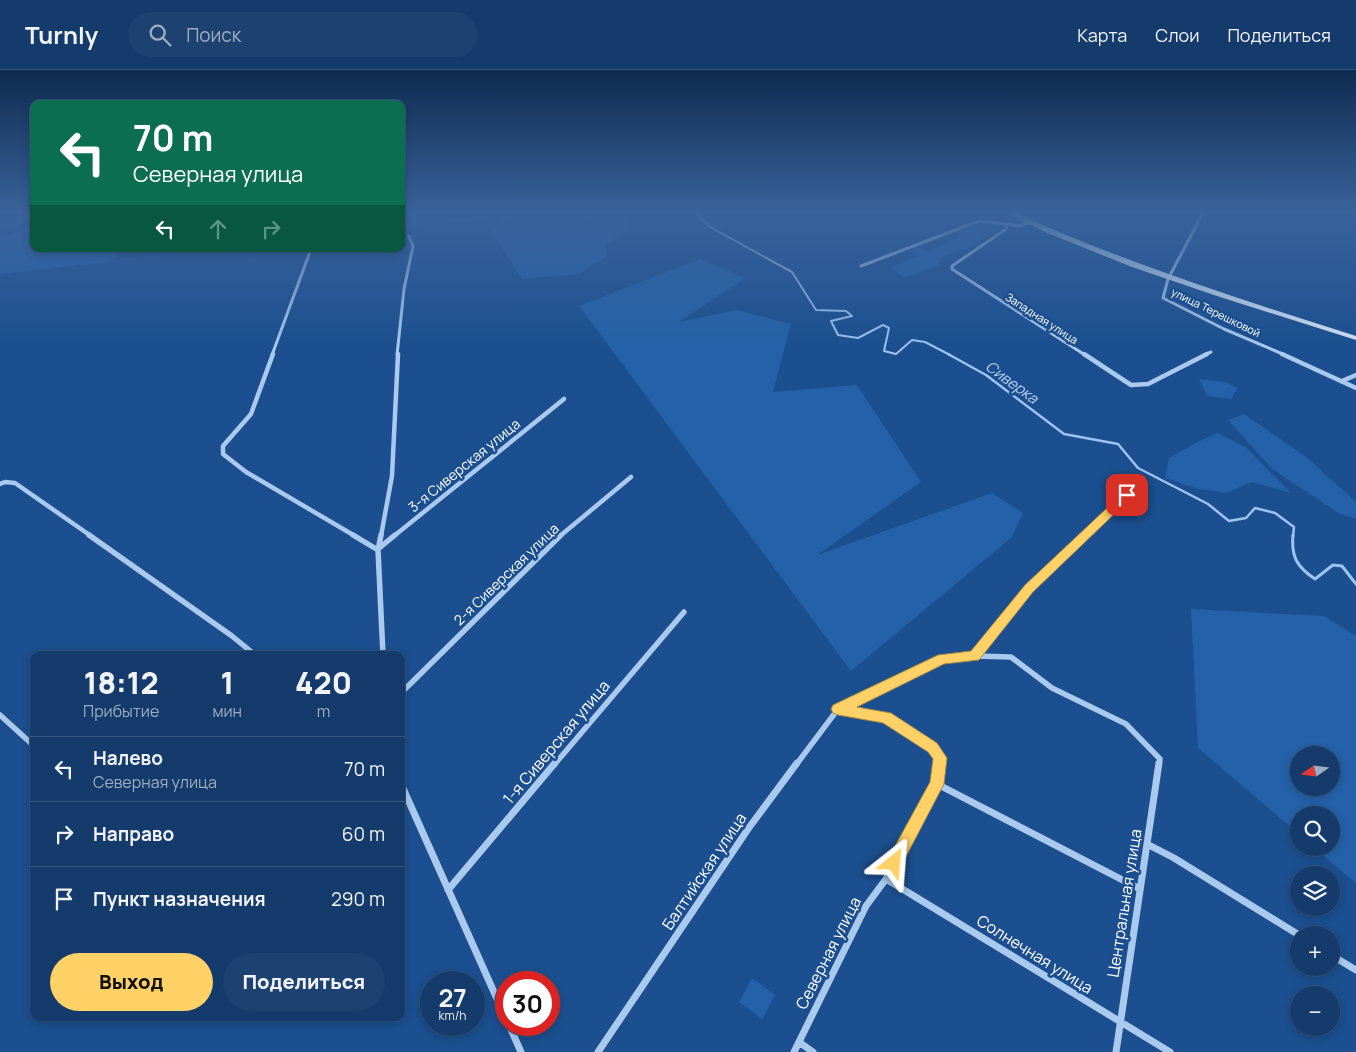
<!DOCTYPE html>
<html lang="ru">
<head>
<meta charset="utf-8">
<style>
	:root { --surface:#143b6b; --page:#1d4271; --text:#f1f3f6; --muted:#9dadc1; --line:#33557e; --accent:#ffd166 }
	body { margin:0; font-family:Manrope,sans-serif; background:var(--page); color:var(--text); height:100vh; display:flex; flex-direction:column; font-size:19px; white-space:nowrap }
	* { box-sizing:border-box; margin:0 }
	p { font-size:16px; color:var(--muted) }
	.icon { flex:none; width:28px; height:28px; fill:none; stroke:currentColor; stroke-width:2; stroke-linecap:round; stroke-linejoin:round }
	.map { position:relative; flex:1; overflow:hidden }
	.panel { position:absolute; left:30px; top:581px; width:375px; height:370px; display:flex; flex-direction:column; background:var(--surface); border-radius:10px; box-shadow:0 2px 8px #0003,0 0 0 1px var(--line) }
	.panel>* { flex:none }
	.banner { position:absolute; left:30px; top:30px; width:375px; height:152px; border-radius:10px; box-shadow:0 2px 8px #0003,0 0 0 1px var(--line); background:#0b6e4f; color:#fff; overflow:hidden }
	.needle { width:32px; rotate:256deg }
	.buttons { position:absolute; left:1290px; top:676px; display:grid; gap:10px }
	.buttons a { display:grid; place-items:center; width:50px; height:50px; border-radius:50%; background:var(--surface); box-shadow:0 2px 8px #0003,0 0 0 1px var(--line); font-size:25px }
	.speed { position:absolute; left:420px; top:901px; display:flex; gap:10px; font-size:25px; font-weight:700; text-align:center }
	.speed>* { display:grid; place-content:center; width:65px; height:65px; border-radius:50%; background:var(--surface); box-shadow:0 2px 8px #0003,0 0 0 1px var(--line); line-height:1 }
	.speed small { font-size:12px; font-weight:400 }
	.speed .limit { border:8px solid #d22; background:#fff; color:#111 }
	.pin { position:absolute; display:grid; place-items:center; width:42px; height:42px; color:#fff; margin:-21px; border-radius:10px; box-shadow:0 2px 8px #0006 }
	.me { position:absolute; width:55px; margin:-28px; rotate:28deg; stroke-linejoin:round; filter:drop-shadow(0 0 4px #0008) }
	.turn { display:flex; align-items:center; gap:18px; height:105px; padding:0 20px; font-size:22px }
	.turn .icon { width:65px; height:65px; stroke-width:2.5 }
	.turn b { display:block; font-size:35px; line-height:42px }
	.lanes { display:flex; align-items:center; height:48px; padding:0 20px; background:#0003; justify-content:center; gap:25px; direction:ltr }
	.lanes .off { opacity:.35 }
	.eta { display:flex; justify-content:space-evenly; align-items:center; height:85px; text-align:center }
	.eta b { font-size:30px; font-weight:800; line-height:35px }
	.cta { display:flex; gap:10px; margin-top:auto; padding:10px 20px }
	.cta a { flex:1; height:58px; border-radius:30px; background:var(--accent); color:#111; font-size:20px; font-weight:800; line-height:58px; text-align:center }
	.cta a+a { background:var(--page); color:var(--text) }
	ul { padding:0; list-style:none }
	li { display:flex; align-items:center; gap:15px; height:65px; padding:0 20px; border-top:1px solid var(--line) }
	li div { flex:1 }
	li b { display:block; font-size:19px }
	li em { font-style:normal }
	header { display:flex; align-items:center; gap:30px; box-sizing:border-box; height:70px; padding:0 25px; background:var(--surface); border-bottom:1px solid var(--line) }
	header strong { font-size:24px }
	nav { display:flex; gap:28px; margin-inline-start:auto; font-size:18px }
	.search { width:350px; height:45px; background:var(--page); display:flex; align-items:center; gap:12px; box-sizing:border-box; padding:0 18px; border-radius:28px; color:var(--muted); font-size:19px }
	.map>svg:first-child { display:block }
	.green { fill:#2461a8; fill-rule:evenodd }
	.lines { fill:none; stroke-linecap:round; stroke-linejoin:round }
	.stream-far2 { stroke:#9cc4f0; stroke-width:2 }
	.stream-far1 { stroke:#9cc4f0; stroke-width:2.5 }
	.stream { stroke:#9cc4f0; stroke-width:3 }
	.street-far3 { stroke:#a9c9ee; stroke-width:3 }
	.street-far2 { stroke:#a9c9ee; stroke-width:4.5 }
	.street-far1 { stroke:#a9c9ee; stroke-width:5.5 }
	.street { stroke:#a9c9ee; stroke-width:7 }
	.secondary { fill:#d6e6fa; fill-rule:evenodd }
	.route { fill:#ffd166; stroke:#a68842 }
	.labels { text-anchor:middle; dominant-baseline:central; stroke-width:5; stroke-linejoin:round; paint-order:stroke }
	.far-street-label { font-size:11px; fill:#fff; stroke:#1b4f8f }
	.street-label { font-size:14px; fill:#fff; stroke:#1b4f8f }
	.water-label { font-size:15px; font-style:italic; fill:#b5d3f5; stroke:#1b4f8f }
	.near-street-label { font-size:16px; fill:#fff; stroke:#1b4f8f }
</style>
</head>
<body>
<header>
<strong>Turnly</strong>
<div class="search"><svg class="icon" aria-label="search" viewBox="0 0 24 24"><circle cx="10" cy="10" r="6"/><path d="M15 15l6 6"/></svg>Поиск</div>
<nav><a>Карта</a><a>Слои</a><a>Поделиться</a></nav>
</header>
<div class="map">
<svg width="1356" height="982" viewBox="0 0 1356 982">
	<rect width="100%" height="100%" fill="#1b4f8f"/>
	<path class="green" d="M0 141H34V148L17 157H0Z
		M401 141H604L586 155 591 157 603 150 621 144 630 156 605 175 607 187 587 198 580 204 522 209 497 170 493 160 504 142H499L489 149 401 158Z
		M981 152 1001 156 965 180 959 179 939 189V195L904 208 890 198 918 186 908 181 918 177 927 182 960 167 955 164Z
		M27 158 34 165V179H129L109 191 203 181V179H221L0 204V164L6 165Z
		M700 189 745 208 679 252 737 240 791 254 773 322 857 315 921 412 817 485 992 423 1023 443 1012 467 851 601 579 236Z
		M1199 309 1225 312 1238 318 1231 329 1207 326Z
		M1244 344 1305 386 1356 432V449L1340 444 1272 399 1228 350Z
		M1218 363 1247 378 1291 423 1252 412 1226 423 1198 419 1165 408 1169 388 1197 372Z
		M1191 539 1324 546 1356 566V813L1314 778H1331V745H1299V764L1198 678ZM1299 685H1331V718H1299Z
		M752 908 775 925 762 949 739 932Z"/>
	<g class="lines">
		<path class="stream-far2" d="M694 141 710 157 792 202 816 240 846 241 852 246 831 251 838 265 858 268 883 255 889 258 884 281 896 284 912 270 925 272 950 285"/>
		<path class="stream-far1" d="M948 284 986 305 1064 364 1118 374 1138 398 1208 434 1229 451 1246 448 1255 438 1275 443 1294 457 1293 466"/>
		<path class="stream" d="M1293 465C1291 487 1297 497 1315 509L1333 495 1342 496 1356 514"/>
		<path class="street-far3" d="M1204 141 1168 209 1163 228 1224 259 1285 285
			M1029 153 1018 156 1006 154V159L952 196V199L1085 285
			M861 196 979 151 1006 154
			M272 285 311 179
			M397 285 404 219 413 176 409 166
			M1204 285 1211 282"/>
		<path class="street-far2" d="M273 284 251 344 223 376V384L246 402 355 466
			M1084 284 1131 315 1148 314 1207 284
			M1282 284 1356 318
			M1342 311 1356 305
			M0 414 5 412 15 413 91 466
			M381 466 392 406 398 284
			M394 466 564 329
			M560 466 631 407
			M1084 466 1140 413"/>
		<path class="street-far1" d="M89 465 232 566 255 585
			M353 465 378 480
			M381 465 378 480 383 585
			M378 479 395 465
			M974 586 1011 587 1052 618 1126 654 1160 689 1159 695
			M401 623 561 465
			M838 639 886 647 933 677 940 687 939 695
			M0 645 34 676
			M554 695 684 542
			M796 695 838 639 943 589 974 586 1029 519 1085 465"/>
		<path class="street" d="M401 714 506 949
			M937 714 1140 819
			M1147 774 1174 788 1299 865
			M886 809 1170 982
			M448 820 555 693
			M1331 885 1356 900
			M509 955 521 982
			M799 972 813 982
			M598 982 748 759 797 693
			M794 982 866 836 886 809 937 714 939 693
			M1116 982 1159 693"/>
		<path class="secondary" d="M1002 141H1011C1123 192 1239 229 1356 266V270L1220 227 1132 197 1045 162Z
			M1350 141H1356V144Z"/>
	</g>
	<linearGradient id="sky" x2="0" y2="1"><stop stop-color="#0f2b4f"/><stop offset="0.51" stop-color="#39639b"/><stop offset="1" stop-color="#39639b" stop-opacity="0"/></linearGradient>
	<rect width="1356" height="279" fill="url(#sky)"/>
	<path class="route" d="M1127 421 1131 422 1133 425 1131 428 1033 522 979 590 944 594 857 637 891 643 937 673 947 688 944 714 900 798 894 800 889 798 887 793 889 787 930 712 933 689 928 682 883 653 838 645 833 643 831 639 833 635 938 585 971 581 1025 515 1124 422Z"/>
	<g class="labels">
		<g class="far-street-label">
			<text transform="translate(1216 242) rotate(26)">улица Терешковой</text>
			<text transform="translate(1042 248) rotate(33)">Западная улица</text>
		</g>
		<g class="street-label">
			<text transform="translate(464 395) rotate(-39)">3-я Сиверская улица</text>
			<text transform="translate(506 504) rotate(-44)">2-я Сиверская улица</text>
		</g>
		<g class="water-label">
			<text transform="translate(1012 312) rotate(36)">Сиверка</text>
		</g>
		<g class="near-street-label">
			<text transform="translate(556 672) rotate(-50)">1-я Сиверская улица</text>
			<text transform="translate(704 801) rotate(-56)">Балтийская улица</text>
			<text transform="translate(1124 833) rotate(-81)">Центральная улица</text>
			<text transform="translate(828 883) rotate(-63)">Северная улица</text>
			<text transform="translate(1035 884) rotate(32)">Солнечная улица</text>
		</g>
	</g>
</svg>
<div class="buttons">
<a><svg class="needle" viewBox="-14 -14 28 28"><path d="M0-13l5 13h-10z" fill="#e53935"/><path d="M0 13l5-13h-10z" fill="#9dadc1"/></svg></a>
<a><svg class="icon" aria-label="search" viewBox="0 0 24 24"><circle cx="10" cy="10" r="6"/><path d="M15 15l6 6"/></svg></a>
<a><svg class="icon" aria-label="layers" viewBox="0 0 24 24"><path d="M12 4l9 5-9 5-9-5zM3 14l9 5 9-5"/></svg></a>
<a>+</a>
<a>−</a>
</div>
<div class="speed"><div>27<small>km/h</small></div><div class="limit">30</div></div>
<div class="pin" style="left:1127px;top:425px;background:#d93025"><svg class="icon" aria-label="arrive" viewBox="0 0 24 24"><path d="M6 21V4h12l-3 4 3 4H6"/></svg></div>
<svg class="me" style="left:894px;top:793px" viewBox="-20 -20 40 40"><path d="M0-17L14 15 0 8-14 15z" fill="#ffd166" stroke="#fff" stroke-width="4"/></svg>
<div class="banner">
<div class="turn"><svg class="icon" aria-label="left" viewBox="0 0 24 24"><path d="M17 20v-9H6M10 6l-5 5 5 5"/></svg><div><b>70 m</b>Северная улица</div></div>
<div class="lanes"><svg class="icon" aria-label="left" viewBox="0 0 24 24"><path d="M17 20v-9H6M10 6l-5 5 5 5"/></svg><svg class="icon off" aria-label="ahead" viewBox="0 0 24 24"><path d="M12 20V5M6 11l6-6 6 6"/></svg><svg class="icon off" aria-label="right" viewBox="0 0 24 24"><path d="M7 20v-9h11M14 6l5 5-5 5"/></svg></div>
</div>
<section class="panel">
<div class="eta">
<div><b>18:12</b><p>Прибытие</p></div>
<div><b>1</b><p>мин</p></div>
<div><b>420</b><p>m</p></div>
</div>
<ul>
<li><svg class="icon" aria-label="left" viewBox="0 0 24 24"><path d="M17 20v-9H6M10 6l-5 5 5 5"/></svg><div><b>Налево</b><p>Северная улица</p></div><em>70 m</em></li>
<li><svg class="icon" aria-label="right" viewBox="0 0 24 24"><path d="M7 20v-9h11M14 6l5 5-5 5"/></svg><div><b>Направо</b></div><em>60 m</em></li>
<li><svg class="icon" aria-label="arrive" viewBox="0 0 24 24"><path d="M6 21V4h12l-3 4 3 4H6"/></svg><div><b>Пункт назначения</b></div><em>290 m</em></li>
</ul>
<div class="cta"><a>Выход</a><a>Поделиться</a></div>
</section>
</div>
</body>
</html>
